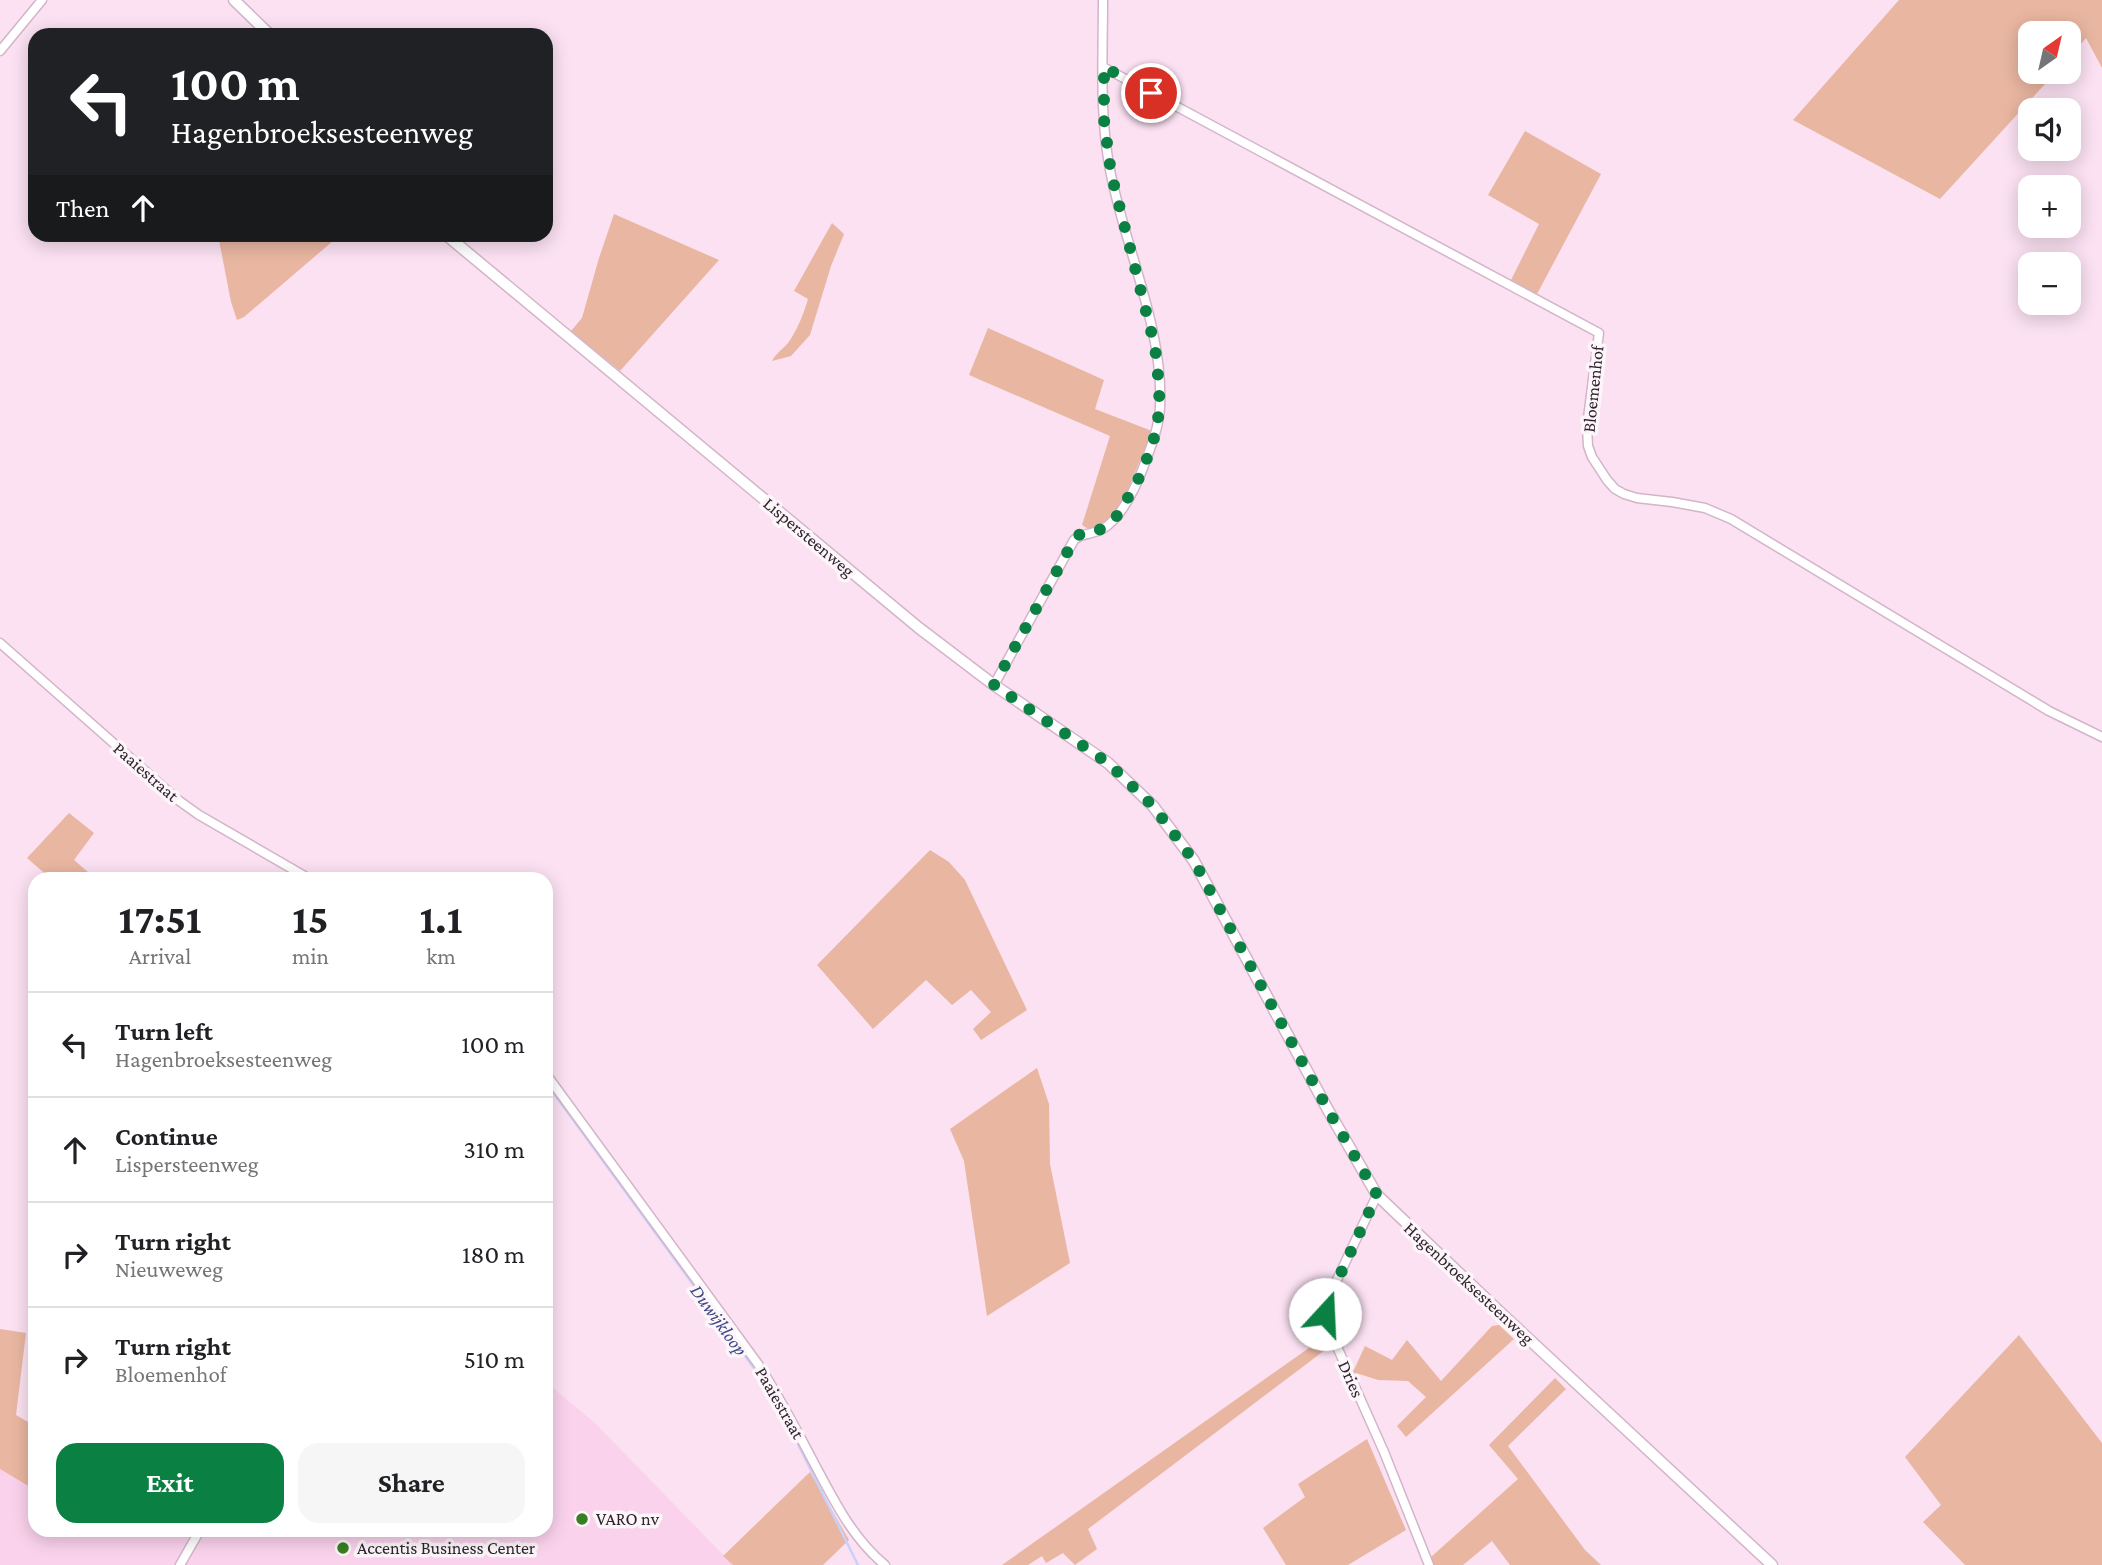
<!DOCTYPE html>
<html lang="en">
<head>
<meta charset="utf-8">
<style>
	:root { --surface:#fff; --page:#f6f6f6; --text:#202124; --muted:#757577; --line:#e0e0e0; --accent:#0b8043 }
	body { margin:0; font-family:"Crimson Pro",serif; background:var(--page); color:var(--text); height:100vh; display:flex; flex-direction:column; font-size:26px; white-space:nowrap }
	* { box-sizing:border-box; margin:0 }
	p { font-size:23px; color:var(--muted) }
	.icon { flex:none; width:38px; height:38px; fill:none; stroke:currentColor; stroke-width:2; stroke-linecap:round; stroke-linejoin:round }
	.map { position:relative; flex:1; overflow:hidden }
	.details { position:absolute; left:28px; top:872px; width:525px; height:665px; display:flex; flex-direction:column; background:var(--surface); border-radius:21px; box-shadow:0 4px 18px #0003 }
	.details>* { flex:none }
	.hud { position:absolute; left:28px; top:28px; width:525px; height:214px; border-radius:21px; box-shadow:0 4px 18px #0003; background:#202124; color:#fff; overflow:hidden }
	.needle { width:46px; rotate:34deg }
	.buttons { position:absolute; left:2018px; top:21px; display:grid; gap:14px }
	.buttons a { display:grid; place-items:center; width:63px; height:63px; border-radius:14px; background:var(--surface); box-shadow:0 4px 18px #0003; font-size:35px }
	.pin { position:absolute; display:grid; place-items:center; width:60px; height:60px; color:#fff; margin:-30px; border:4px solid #fff; border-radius:50%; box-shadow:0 2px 7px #0007 }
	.me { position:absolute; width:77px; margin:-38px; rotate:20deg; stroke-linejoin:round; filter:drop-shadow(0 0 5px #0008) }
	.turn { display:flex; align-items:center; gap:24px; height:147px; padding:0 28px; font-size:32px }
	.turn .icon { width:91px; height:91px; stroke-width:2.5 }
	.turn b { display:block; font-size:49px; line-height:60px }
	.then { display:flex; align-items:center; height:66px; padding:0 28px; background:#0003; gap:14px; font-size:26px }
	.eta { display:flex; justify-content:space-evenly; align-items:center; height:119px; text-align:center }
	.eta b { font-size:42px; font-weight:700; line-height:49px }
	.button { display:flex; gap:14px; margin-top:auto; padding:14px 28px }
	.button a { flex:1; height:80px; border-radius:21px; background:var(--accent); color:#fff; font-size:28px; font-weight:700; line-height:80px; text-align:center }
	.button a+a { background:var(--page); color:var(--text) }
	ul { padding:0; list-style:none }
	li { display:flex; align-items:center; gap:21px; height:105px; padding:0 28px; border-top:2px solid var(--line) }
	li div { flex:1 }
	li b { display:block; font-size:26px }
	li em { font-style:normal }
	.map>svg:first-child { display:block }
	.built { fill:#fad2ec }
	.green { fill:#e9b6a1 }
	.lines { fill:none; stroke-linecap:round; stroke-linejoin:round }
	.stream { stroke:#c7d1fb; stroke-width:2.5 }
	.minor-casing { stroke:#d3b4c9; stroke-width:11 }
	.tertiary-casing { stroke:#d3b4c9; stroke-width:13 }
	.minor { stroke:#fff; stroke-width:8 }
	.tertiary { stroke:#fff; stroke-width:10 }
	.route { stroke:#0b8043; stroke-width:12; stroke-dasharray:0 21.6 }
	.poi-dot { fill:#387e23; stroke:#fcf5f9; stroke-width:2.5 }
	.labels { text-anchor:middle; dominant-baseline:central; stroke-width:7; stroke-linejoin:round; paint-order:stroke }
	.street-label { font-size:18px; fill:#2f242c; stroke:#fcf5f9 }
	.poi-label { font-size:18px; fill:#2f242c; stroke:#fcf5f9; text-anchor:start }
	.water-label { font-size:19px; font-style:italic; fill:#3d4785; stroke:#fcf5f9 }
</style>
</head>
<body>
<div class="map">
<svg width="2102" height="1565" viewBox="0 0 2102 1565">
	<rect width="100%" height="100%" fill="#fbe1f2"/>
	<path class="built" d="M546 1382 595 1423 733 1565H0V1469L35 1490V1530H546Z"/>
	<path class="green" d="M1899 0H2102V68L2086 38 2069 58 2068 33H2030V72H2056L1940 199 1793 120Z
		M1525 131 1601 174 1537 294 1511 280 1539 224 1488 195Z
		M614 214 719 260 620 371 571 331 582 318 599 258Z
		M832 223 844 234 831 266 810 335 791 356 772 361C777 352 782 350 788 343 797 331 804 313 808 299L794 291Z
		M218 235H260L263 237 267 235H300L305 239 310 235H340L244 317 237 320 231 302Z
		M988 328 1104 380 1095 409 1152 431 1122 504 1101 527 1090 530 1082 525 1110 436 969 375Z
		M69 813 94 833 74 860 95 878H50L27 858Z
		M930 850 949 862 965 880 1027 1010 981 1040 973 1029 991 1012 971 990 952 1005 926 980 873 1029 817 965Z
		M1037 1068 1049 1104 1050 1164 1070 1263 987 1316 964 1161 950 1129Z
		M1499 1325 1514 1339 1406 1437 1397 1426 1426 1397 1408 1381 1378 1380 1353 1372 1365 1346 1392 1360 1407 1340 1441 1381 1492 1326Z
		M0 1329 26 1333 16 1415 35 1426V1490L0 1469Z
		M2019 1335 2102 1443V1565H1965L1923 1522 1941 1505 1905 1457Z
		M1323 1338 1329 1347 1088 1529 1097 1549 1075 1565 1063 1553 1046 1563 1042 1556 1028 1565H1002Z
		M1555 1378 1566 1389 1508 1446 1585 1550 1601 1565H1510L1492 1541 1463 1565H1434L1431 1557 1518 1479 1489 1445Z
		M1367 1439 1406 1530 1348 1565H1286L1263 1528 1305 1497 1298 1484Z
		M810 1472 849 1540 823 1565H733L723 1556Z"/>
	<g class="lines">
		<path class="stream" d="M552 1091 759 1375 794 1436 858 1565"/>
		<defs>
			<path id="minor" d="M0 51 42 0
				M1103 67 1599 333 1587 426 1588 446 1592 457 1607 480 1615 489 1624 494 1637 498 1672 502 1705 508 1731 519 2049 711 2102 737
				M0 643 178 800 199 815 308 878
				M994 685 1074 540C1082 533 1088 535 1098 531 1105 529 1113 521 1118 515 1128 502 1137 484 1143 468 1150 449 1159 428 1160 407 1164 331 1126 249 1111 175 1099 118 1103 58 1103 0
				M546 1074 758 1364C779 1396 796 1429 814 1463 834 1500 852 1538 885 1565
				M1377 1195 1327 1301 1325 1314 1326 1322 1384 1452 1429 1565
				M180 1565 200 1530"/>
			<path id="tertiary" d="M234 0 270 35
				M445 234 919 628 994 685 1108 763 1153 806 1194 861 1328 1110 1377 1195 1504 1316 1772 1565"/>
		</defs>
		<use href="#minor" class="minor-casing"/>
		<use href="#tertiary" class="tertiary-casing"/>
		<use href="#minor" class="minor"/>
		<use href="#tertiary" class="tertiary"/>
	</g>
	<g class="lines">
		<path class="route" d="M1151 93 1104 67V120L1111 173 1153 339 1157 360 1160 408 1153 443 1146 461 1138 480 1118 515 1098 531 1080 534 1074 540 994 685 1108 763 1153 806 1194 861 1328 1110 1377 1195 1328 1301 1325 1314"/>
	</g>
	<g class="poi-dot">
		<circle cx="582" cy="1519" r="7"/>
		<circle cx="343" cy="1548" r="7"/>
	</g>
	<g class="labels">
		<g class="street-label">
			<text transform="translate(1593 389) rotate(-84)">Bloemenhof</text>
			<text transform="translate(809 537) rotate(40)">Lispersteenweg</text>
			<text transform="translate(146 772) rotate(41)">Paaiestraat</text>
			<text transform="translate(1469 1283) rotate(43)">Hagenbroeksesteenweg</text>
			<text transform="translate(1351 1379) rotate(66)">Dries</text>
			<text transform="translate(780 1403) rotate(60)">Paaiestraat</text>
		</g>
		<g class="poi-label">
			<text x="596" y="1519">VARO nv</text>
			<text x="357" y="1548">Accentis Business Center</text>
		</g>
		<g class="water-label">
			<text transform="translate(719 1320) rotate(54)">Duwijkloop</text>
		</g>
	</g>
</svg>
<div class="buttons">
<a><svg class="needle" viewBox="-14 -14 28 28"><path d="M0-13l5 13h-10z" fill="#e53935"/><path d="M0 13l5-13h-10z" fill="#757577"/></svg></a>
<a><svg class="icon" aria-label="sound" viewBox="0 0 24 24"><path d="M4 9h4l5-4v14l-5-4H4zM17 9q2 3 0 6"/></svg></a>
<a>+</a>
<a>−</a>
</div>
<div class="pin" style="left:1151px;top:93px;background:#d93025"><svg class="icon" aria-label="arrive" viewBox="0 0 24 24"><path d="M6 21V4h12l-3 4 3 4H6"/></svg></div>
<svg class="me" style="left:1325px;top:1314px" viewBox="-20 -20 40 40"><circle r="19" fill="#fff"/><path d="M0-13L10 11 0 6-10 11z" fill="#0b8043"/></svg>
<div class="hud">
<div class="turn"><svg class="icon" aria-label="left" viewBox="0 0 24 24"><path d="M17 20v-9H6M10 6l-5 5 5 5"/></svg><div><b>100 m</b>Hagenbroeksesteenweg</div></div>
<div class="then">Then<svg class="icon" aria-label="ahead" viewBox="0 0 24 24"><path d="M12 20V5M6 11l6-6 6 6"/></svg></div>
</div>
<section class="details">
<div class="eta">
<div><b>17:51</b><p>Arrival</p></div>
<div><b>15</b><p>min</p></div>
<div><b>1.1</b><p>km</p></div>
</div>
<ul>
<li><svg class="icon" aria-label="left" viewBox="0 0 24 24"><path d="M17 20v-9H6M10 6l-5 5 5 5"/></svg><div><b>Turn left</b><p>Hagenbroeksesteenweg</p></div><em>100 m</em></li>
<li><svg class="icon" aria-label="ahead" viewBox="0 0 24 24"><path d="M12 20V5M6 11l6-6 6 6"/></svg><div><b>Continue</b><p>Lispersteenweg</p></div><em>310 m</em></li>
<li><svg class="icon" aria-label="right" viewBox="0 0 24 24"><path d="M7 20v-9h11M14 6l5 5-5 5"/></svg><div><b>Turn right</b><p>Nieuweweg</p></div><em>180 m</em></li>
<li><svg class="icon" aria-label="right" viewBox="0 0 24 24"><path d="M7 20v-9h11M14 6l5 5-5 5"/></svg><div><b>Turn right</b><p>Bloemenhof</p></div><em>510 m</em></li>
</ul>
<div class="button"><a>Exit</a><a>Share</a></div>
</section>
</div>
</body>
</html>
